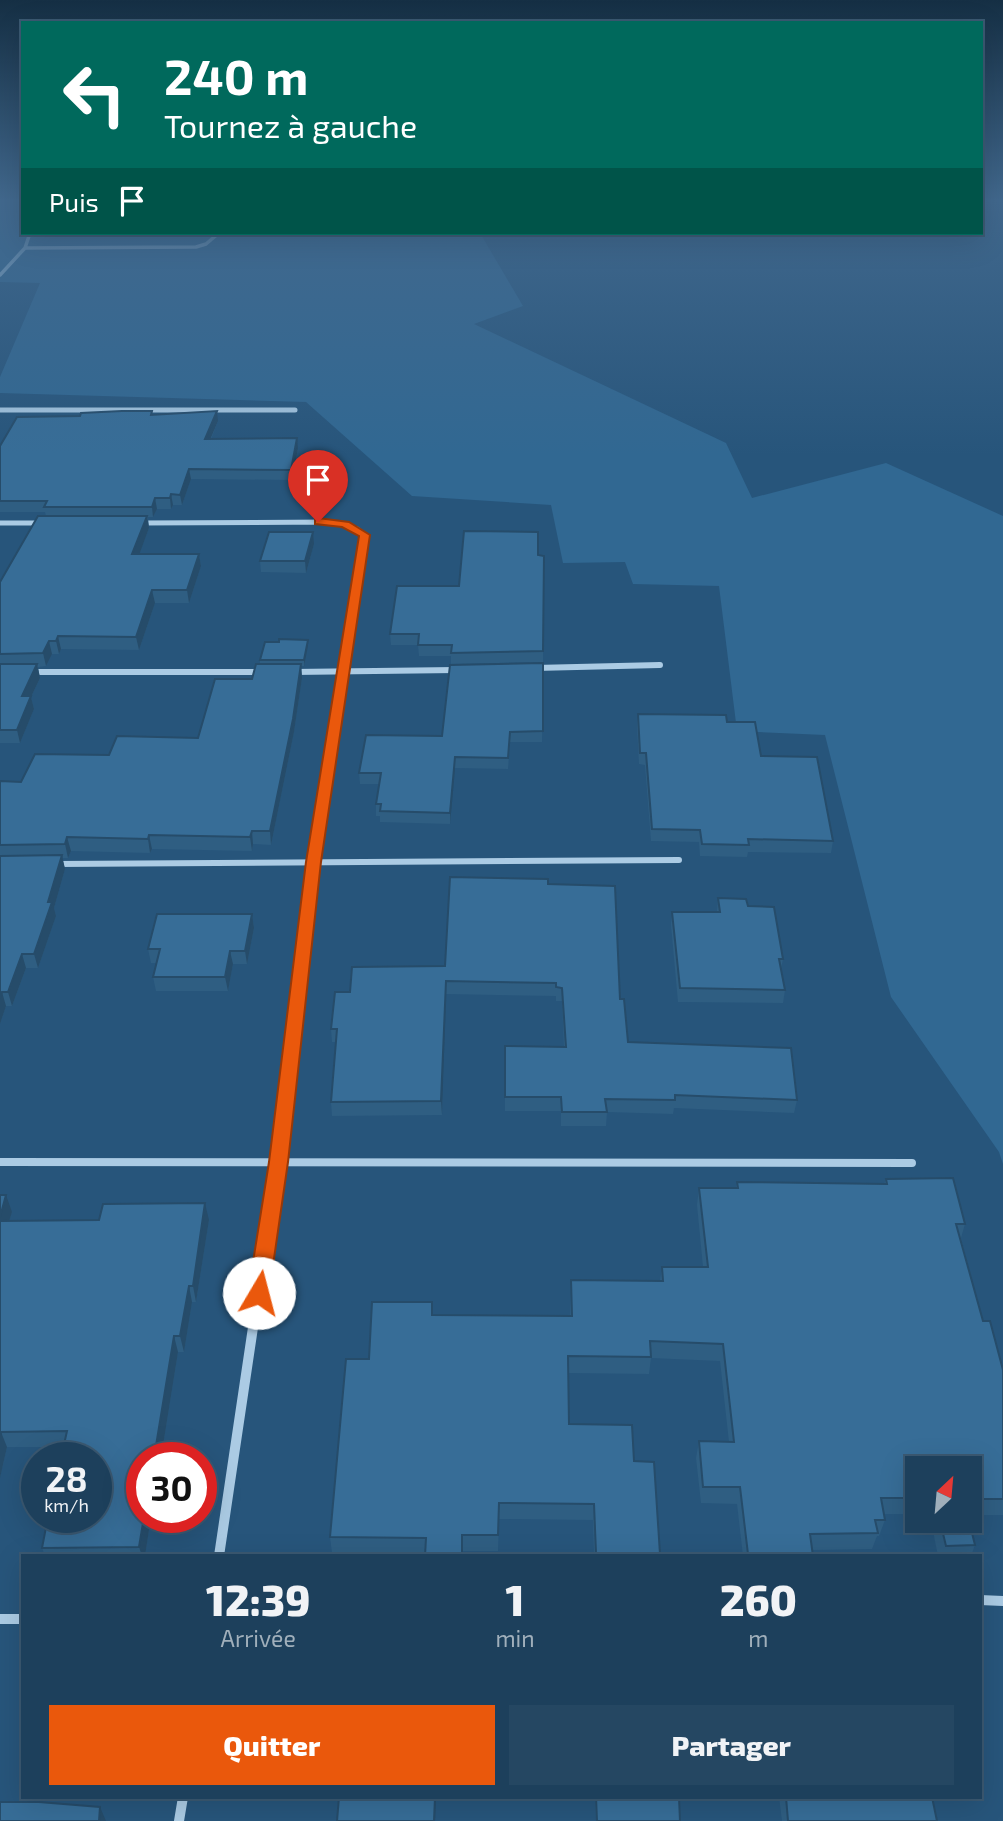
<!DOCTYPE html>
<html lang="fr">
<head>
<meta charset="utf-8">
<style>
	:root { --surface:#1d405c; --page:#254762; --text:#f1f3f6; --muted:#a0afbb; --line:#3b5972; --accent:#ea580c }
	body { margin:0; font-family:"Exo 2",sans-serif; background:var(--page); color:var(--text); height:100vh; display:flex; flex-direction:column; font-size:26px; white-space:nowrap }
	* { box-sizing:border-box; margin:0 }
	p { font-size:23px; color:var(--muted) }
	.icon { flex:none; width:38px; height:38px; fill:none; stroke:currentColor; stroke-width:2; stroke-linecap:round; stroke-linejoin:round }
	.map { position:relative; flex:1; overflow:hidden }
	.side { position:absolute; left:21px; top:1554px; width:961px; height:245px; display:flex; flex-direction:column; background:var(--surface); border-radius:0px; box-shadow:0 7px 28px #0002,0 0 0 2px var(--line) }
	.side>* { flex:none }
	.guide { position:absolute; left:21px; top:21px; width:962px; height:214px; border-radius:0px; box-shadow:0 7px 28px #0002,0 0 0 2px var(--line); background:#00695c; color:#fff; overflow:hidden }
	.needle { width:46px; rotate:26deg }
	.controls { position:absolute; left:905px; top:1456px; display:grid; gap:14px }
	.controls a { display:grid; place-items:center; width:77px; height:77px; border-radius:0px; background:var(--surface); box-shadow:0 7px 28px #0002,0 0 0 2px var(--line); font-size:35px }
	.speed { position:absolute; left:21px; top:1442px; display:flex; gap:14px; font-size:35px; font-weight:700; text-align:center }
	.speed>* { display:grid; place-content:center; width:91px; height:91px; border-radius:50%; background:var(--surface); box-shadow:0 7px 28px #0002,0 0 0 2px var(--line); line-height:1 }
	.speed small { font-size:18px; font-weight:400 }
	.speed .limit { border:10px solid #d22; background:#fff; color:#111 }
	.pin { position:absolute; display:grid; place-items:center; width:60px; height:60px; color:#fff; margin:-72px -30px; border-radius:50% 50% 50% 0; rotate:-45deg; box-shadow:0 0 7px #0007 }
	.pin .icon { rotate:45deg }
	.me { position:absolute; width:77px; margin:-38px; rotate:8deg; stroke-linejoin:round; filter:drop-shadow(0 0 5px #0008) }
	.turn { display:flex; align-items:center; gap:24px; height:147px; padding:0 28px; font-size:32px }
	.turn .icon { width:91px; height:91px; stroke-width:2.5 }
	.turn b { display:block; font-size:49px; line-height:60px }
	.then { display:flex; align-items:center; height:66px; padding:0 28px; background:#0003; gap:14px; font-size:26px }
	.eta { display:flex; justify-content:space-evenly; align-items:center; height:119px; text-align:center }
	.eta b { font-size:42px; font-weight:800; line-height:49px }
	.action { display:flex; gap:14px; margin-top:auto; padding:14px 28px }
	.action a { flex:1; height:80px; border-radius:0px; background:var(--accent); color:#fff; font-size:28px; font-weight:800; line-height:80px; text-align:center }
	.action a+a { background:var(--page); color:var(--text) }
	.map>svg:first-child { display:block }
	.green { fill:#316892 }
	.lines { fill:none; stroke-linecap:round; stroke-linejoin:round }
	.minor-far4 { stroke:#abcbe4; stroke-width:3.5 }
	.minor-far3 { stroke:#abcbe4; stroke-width:5 }
	.minor-far2 { stroke:#abcbe4; stroke-width:6 }
	.minor-far1 { stroke:#abcbe4; stroke-width:8 }
	.minor { stroke:#abcbe4; stroke-width:10 }
	.wall { fill:#2f5e82 }
	.shaded-wall { fill:#264c6a }
	.building { fill:#376d97; stroke:#264c6a; stroke-width:2 }
	.route { fill:#ea580c; stroke:#983908; stroke-width:2 }
</style>
</head>
<body>
<div class="map">
<svg width="1003" height="1821" viewBox="0 0 1003 1821">
	<rect width="100%" height="100%" fill="#27557b"/>
	<path class="green" d="M0 200H23V233H480L523 306 474 324 726 443 752 498 886 463 1003 516V1164L999 1152 891 997 825 735 737 731 719 586 633 584 625 562 563 563 551 505 412 496 306 402 0 393V377L40 283 0 282Z"/>
	<g class="lines">
		<path class="minor-far4" d="M25 248 196 247 206 244 219 233
			M0 275 25 248 30 233"/>
		<path class="minor-far3" d="M0 410H295
			M0 523H41
			M141 523 332 522 357 529 365 535 352 619"/>
		<path class="minor-far2" d="M535 668 660 665
			M31 672H260
			M293 672 456 670
			M57 864 679 860
			M307 923 352 617"/>
		<path class="minor-far1" d="M0 1162 912 1163
			M255 1315 278 1162 307 921"/>
		<path class="minor" d="M219 1556 255 1314
			M980 1600 1003 1601
			M0 1619H23
			M179 1821 183 1797"/>
	</g>
	<path class="wall" d="M152 411V414L218 421 211 439 298 448 292 480 191 479 182 505H173L171 509H157L153 517H148L149 528 139 554H199L201 566 189 603H155L139 650 61 649 59 654H52L46 666 38 667 40 678 31 697 34 709 20 743H0V582L46 516 45 512H0V446L80 416Z
		M314 544 306 573 261 572 260 561Z
		M538 555 544 556 543 662 451 664V656H419L418 645H391L390 634 459 586Z
		M308 646 304 666H301L302 678 294 732 271 845 253 844 252 851 152 849 150 853 71 851 68 858H62L65 869 54 908 56 916 38 968H26L12 1006H6L0 1024V781L21 782 109 755 198 738 252 679 260 664V660Z
		M543 663 542 742H510L508 769 455 768 450 824 380 822V816H376V804L379 784H360L359 773 442 736Z
		M638 714 727 722 761 756 833 841 831 853 748 852 747 857 700 856 699 842 651 841 645 765 639 764 637 725Z
		M548 884 620 999 628 1042 797 1100 794 1113 674 1108 673 1114 607 1112 606 1126H561V1111H505V1046L564 1047 562 1001H556V996L446 994 442 1115 332 1116 331 1102 336 1042H332L331 1029 350 992 445 966Z
		M718 898 748 906 783 959 781 969 785 990 783 1003 678 1002 671 925 672 912H717Z
		M252 914 254 928 247 964H233L228 991H156L153 977 157 963H151L148 949Z
		M886 1179 965 1224 961 1238 983 1321 1003 1370V1515H970V1468H917V1514H884L885 1520 879 1536H877L872 1549 812 1550 813 1556H743L737 1504 701 1503 696 1458 699 1441 729 1442 720 1361 651 1358 649 1374 568 1373 569 1424 634 1461 660 1554V1556H594L593 1520 499 1519 498 1551H463V1556L332 1553 330 1537 369 1359 432 1302V1315L570 1316 571 1280 660 1281 662 1267H703L697 1205 699 1188H736L737 1182 884 1184Z
		M0 1195 12 1212 9 1221 209 1220 196 1302H192L184 1352H178L161 1458H142V1517H151L145 1556H45L42 1548 63 1447H7L0 1478Z
		M931 1521H969L975 1545 971 1556H938Z
		M595 1797H679L680 1821H596Z
		M779 1797H932L937 1821H782Z"/>
	<path class="shaded-wall" d="M217 411 218 421 206 449 205 439Z
		M297 438 298 448 292 480 291 470Z
		M189 469 191 479 182 505 180 495Z
		M171 494 173 505 171 509 170 498Z
		M155 498 157 509 153 517 152 507Z
		M147 516 149 528 135 566 132 554Z
		M313 532 314 544 306 573 305 561Z
		M199 554 201 566 189 603 187 590Z
		M152 590 155 603 139 650 136 637Z
		M58 636 61 649 59 654 56 641Z
		M308 640V646L304 666V660Z
		M49 641 52 654 46 666 43 653Z
		M37 664 40 678 31 697 34 709 20 743 17 730 22 696Z
		M301 664 302 678 294 732 271 845 270 831Z
		M455 757V768L450 824V813Z
		M252 831 253 844 252 851 250 837Z
		M149 835 152 849 150 853 148 839Z
		M67 837 71 851 68 858 65 844Z
		M62 855 65 869 54 908 56 916 38 968 34 954 48 902Z
		M252 914 254 928 247 964 245 951Z
		M230 951 233 964 228 991 225 977Z
		M22 954 26 968 12 1006 8 992Z
		M446 981V994L442 1115 441 1101Z
		M2 992 6 1006 0 1024V998Z
		M6 1195 12 1212 4 1237 0 1224V1217Z
		M205 1203 209 1220 196 1302 193 1286Z
		M189 1286 192 1302 184 1352 180 1336Z
		M174 1336 178 1352 161 1458H154Z
		M1 1432 7 1447 0 1478V1437Z
		M144 1517H151L145 1556H142L139 1547Z
		M435 1797H436L435 1821H434Z
		M100 1807 106 1821H99Z"/>
	<path class="building" d="M122 411H152L151 415 217 411 205 439 297 438 291 470 189 469 180 495 171 494 170 498H155L152 507H44L47 501H0V446L17 417 80 416 81 413Z
		M38 516H147L132 554H199L187 590H152L136 637 58 636 56 641H49L43 653 0 654V582Z
		M464 531 538 532V555L544 556 543 651 451 653 452 645H418L419 634H390L397 586H459Z
		M269 532H313L305 561H260Z
		M279 639 308 640 304 660H260L265 642H279Z
		M543 663V731L510 732 508 758 455 757 450 813 380 811 381 804H376L381 773H359L366 735 442 736 450 665Z
		M0 664H37L22 696H31L17 730H0Z
		M256 664H301L293 719 270 831H252L250 837 149 835 148 839 67 837 65 844 0 845V781L21 782 35 754 109 755 117 736 198 738 215 679H252Z
		M638 714 726 715 727 722H755L761 756 817 757 833 841 748 839 749 845 702 844 700 830 652 829 646 753H640Z
		M62 855 48 902H52L34 954H22L8 992H2L0 998V856Z
		M450 877 548 879V884L615 886 620 999H624L628 1042 791 1048 797 1100 675 1095V1100L605 1099 607 1112H562L561 1097H505V1046L566 1047 562 988 556 987V983L446 981 441 1101 331 1102 337 1029H331L335 992H350L352 967 445 966Z
		M718 898 746 899 748 906 774 907 783 959H779L785 990 680 988 672 912H720Z
		M157 914H252L245 951H230L225 977H153L160 949H148Z
		M953 1178 965 1224H956L983 1321H990L1003 1370V1499H970V1468H917V1498H881L885 1520H875L878 1533 810 1534 813 1556 748 1554 740 1487H703L699 1441 734 1442 723 1344 650 1341 651 1357 568 1356 569 1424 632 1425 634 1461 654 1462 660 1554 596 1553 594 1504 499 1503 498 1535H462V1556H425L426 1538 330 1537 346 1359H369L372 1302H432V1315L572 1316 571 1280 663 1281 662 1267H708L699 1188H738L737 1182 887 1184 886 1179Z
		M0 1195H6L0 1217Z
		M205 1203 193 1286H189L180 1336H174L154 1458H142V1517H144L139 1547 42 1548 48 1517H96V1458H61L67 1431 1 1432 0 1437V1221L99 1220 103 1204Z
		M940 1521H969L975 1545 946 1546Z
		M339 1797H435L434 1821H337Z
		M596 1797H679L680 1821H597Z
		M786 1797H932L937 1821H788Z
		M0 1802H39L100 1807 99 1821H0Z"/>
	<linearGradient id="sky" x2="0" y2="1"><stop stop-color="#152f44"/><stop offset="0.44" stop-color="#41688d"/><stop offset="1" stop-color="#41688d" stop-opacity="0"/></linearGradient>
	<rect width="1003" height="455" fill="url(#sky)"/>
	<path class="route" d="M318 518 349 522 370 535 321 862 288 1162 269 1293 266 1299 259 1302 251 1299 248 1293 269 1162 306 862 359 536 342 527 315 524V519Z"/>
</svg>
<div class="controls">
<a><svg class="needle" viewBox="-14 -14 28 28"><path d="M0-13l5 13h-10z" fill="#e53935"/><path d="M0 13l5-13h-10z" fill="#a0afbb"/></svg></a>
</div>
<div class="speed"><div>28<small>km/h</small></div><div class="limit">30</div></div>
<div class="pin" style="left:318px;top:522px;background:#d93025"><svg class="icon" aria-label="arrive" viewBox="0 0 24 24"><path d="M6 21V4h12l-3 4 3 4H6"/></svg></div>
<svg class="me" style="left:259px;top:1293px" viewBox="-20 -20 40 40"><circle r="19" fill="#fff"/><path d="M0-13L10 11 0 6-10 11z" fill="#ea580c"/></svg>
<div class="guide">
<div class="turn"><svg class="icon" aria-label="left" viewBox="0 0 24 24"><path d="M17 20v-9H6M10 6l-5 5 5 5"/></svg><div><b>240 m</b>Tournez à gauche</div></div>
<div class="then">Puis<svg class="icon" aria-label="arrive" viewBox="0 0 24 24"><path d="M6 21V4h12l-3 4 3 4H6"/></svg></div>
</div>
<section class="side">
<div class="eta">
<div><b>12:39</b><p>Arrivée</p></div>
<div><b>1</b><p>min</p></div>
<div><b>260</b><p>m</p></div>
</div>
<div class="action"><a>Quitter</a><a>Partager</a></div>
</section>
</div>
</body>
</html>
